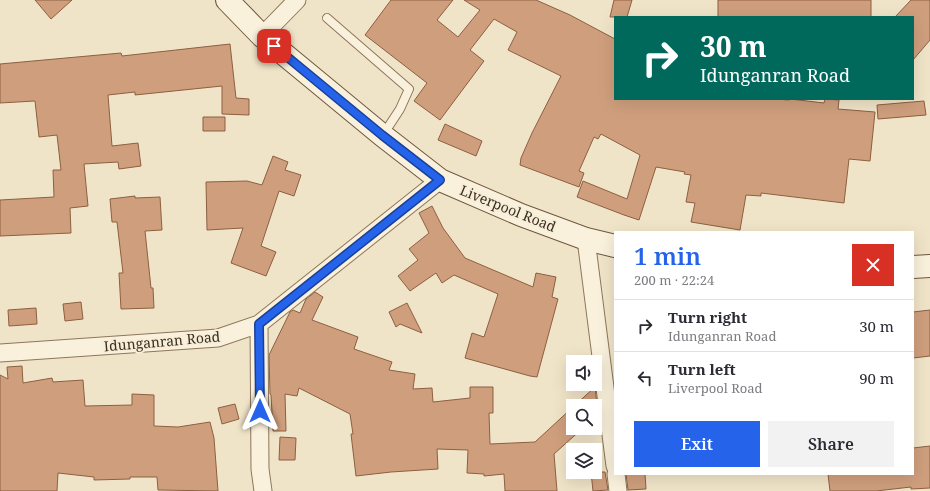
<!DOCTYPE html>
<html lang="en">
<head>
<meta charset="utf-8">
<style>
	:root { --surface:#fff; --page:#f2f2f3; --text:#2b2b33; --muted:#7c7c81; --line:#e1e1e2; --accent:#2563eb }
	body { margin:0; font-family:"Noto Serif",serif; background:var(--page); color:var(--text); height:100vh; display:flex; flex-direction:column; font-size:15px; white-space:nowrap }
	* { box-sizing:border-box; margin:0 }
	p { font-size:13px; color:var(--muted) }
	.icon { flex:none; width:22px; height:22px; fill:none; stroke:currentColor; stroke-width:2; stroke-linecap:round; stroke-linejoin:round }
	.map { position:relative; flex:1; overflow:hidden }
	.panel { position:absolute; left:614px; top:231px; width:300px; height:244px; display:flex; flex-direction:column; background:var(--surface); border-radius:0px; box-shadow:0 4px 16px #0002 }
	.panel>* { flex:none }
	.hud { position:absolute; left:614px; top:16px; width:300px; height:84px; border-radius:0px; box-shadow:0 4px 16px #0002; background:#00695c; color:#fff; overflow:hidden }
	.controls { position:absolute; left:566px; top:355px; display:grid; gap:8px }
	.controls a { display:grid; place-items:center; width:36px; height:36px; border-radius:0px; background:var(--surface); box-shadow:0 4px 16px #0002; font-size:20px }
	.pin { position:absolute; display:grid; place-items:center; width:34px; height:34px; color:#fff; margin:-17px; border-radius:8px; box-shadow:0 2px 6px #0006 }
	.me { position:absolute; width:44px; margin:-22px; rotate:0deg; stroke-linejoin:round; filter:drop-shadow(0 0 3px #0008) }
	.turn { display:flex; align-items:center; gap:14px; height:84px; padding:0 20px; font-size:18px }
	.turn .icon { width:52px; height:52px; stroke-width:2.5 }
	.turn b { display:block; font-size:28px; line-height:34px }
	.round { display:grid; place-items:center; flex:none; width:42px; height:42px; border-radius:0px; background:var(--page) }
	.overview { display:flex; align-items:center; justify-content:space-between; height:68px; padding:0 20px }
	h1 { font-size:24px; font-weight:600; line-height:30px; color:var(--accent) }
	.cta { display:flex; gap:8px; margin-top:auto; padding:8px 20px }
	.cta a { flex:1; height:46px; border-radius:0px; background:var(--accent); color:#fff; font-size:16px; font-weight:600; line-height:46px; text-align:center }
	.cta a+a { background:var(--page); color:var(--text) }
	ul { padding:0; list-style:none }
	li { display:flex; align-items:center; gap:12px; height:52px; padding:0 20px; border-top:1px solid var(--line) }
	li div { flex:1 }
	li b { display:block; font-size:15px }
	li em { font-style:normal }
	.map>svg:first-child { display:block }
	.building { fill:#cf9f7d; stroke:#8d5f41 }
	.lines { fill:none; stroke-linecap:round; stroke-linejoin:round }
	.service-casing { stroke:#8d765c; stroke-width:10 }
	.minor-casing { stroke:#8d765c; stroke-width:19 }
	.secondary-casing { stroke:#6f573f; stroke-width:24 }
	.service { stroke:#faf1dc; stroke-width:8 }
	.minor { stroke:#faf1dc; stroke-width:17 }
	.secondary { stroke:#faf1dc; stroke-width:22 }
	.route-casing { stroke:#184099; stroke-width:10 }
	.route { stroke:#2563eb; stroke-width:7 }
	.labels { text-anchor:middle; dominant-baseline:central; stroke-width:4; stroke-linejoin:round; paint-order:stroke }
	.street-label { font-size:14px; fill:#3d2e20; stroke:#f7eed8 }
</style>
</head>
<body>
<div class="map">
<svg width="930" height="491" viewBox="0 0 930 491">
	<rect width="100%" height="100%" fill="#f0e4c8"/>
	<path class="building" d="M35 0H72L51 19Z
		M391 0H453L437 20 458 37 480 10 464 0H536L570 15 615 39V99H776L789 100 790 99 824 103 825 99 839 100 838 109 875 112 870 161 849 159 844 203 761 193V196L746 195 740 230 691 222 695 203 686 202 691 175 684 174 685 172 656 167 639 220 624 215 577 197 583 181 627 199 640 155 601 134 598 139 594 137 579 171 584 173 579 187 520 165 521 158 532 133 561 76 508 50 517 32 494 19 470 50 484 61 440 120 414 101 427 83 365 35Z
		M614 0H632L627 17H610Z
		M718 0H871V17H718Z
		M911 0H930V40L913 60V17H895Z
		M230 44 236 98 249 99V115L222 114V86L135 95V92L108 95 112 146 138 143 141 166 119 169 118 162 84 164 88 206 70 208 71 233 0 236V200L54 197 53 170H61L57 135 39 137 35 101 0 103V64L121 53 122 56Z
		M924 101 926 115 878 119 877 105Z
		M203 117H225V131H203Z
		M445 124 482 141 476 156 438 140Z
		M273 156 288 162 285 170 301 175 294 196 279 191 261 246 276 252 266 276 231 263 243 228 207 230 206 182 247 181 262 185Z
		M135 196V198L160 197 162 230 145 231 151 288H153L154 308 121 309 119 273H123L117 222H112L110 199Z
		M432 206 443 228 465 258 533 287 536 273 556 277 552 297 558 299 537 377 530 376 465 358 472 333 484 337 498 294 454 275 442 283 436 273 410 291 398 276 418 260 409 249 429 233 419 213Z
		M315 292 323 297 312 320 358 337 354 349 392 362 389 370 415 374 413 389 432 388 433 402 470 398V387H493V413H489L490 444 535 442 573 407V428H583L554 454 557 491H505L504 474 484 476V474L467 473 468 450 437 449 438 469 391 472 356 476 351 434H353L350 414 299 388 297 396 285 394 286 431H273L271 395 270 394 269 355 290 312 293 310 300 313 306 299Z
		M81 302 83 319 65 321 63 304Z
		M407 303 422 333 400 324 396 327 389 312Z
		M36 308 37 324 9 326 8 310Z
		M930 310V356L913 358V312Z
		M22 366 23 383 52 378 53 382 83 380 85 406 132 405V394L154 395V426L178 427 210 422 214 438 218 491 158 490 157 477H130V479L94 480V477L58 473 57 491H0V375L8 379 7 367Z
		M595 387 598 414 595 417V406H574Z
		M235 404 239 419 222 424 218 408Z
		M280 437 296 438 295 460H279Z
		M930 446V488L911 489V487L876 491H830L828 474H913V448Z
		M591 472H605L608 490 593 491Z
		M626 474H645L646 489 628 490Z"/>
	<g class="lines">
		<defs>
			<path id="service" d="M327 18 409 89 400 109 383 135"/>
			<path id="minor" d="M262 36 297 0
				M586 239 615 466
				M259 324 260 469 263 491
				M0 353 218 338 259 324 440 180
				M616 474 618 491"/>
			<path id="secondary" d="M227 0 262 36 382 135 440 180 521 215 586 239 615 246
				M913 267 930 266"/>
		</defs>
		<use href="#service" class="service-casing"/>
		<use href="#minor" class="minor-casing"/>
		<use href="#secondary" class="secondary-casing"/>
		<use href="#service" class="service"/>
		<use href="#minor" class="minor"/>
		<use href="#secondary" class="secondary"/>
	</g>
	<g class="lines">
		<defs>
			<path id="route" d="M260 411 259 324 440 180 382 135 274 46"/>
		</defs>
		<use href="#route" class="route-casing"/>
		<use href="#route" class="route"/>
	</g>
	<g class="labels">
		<g class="street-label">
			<text transform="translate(508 208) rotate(22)">Liverpool Road</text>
			<text transform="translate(162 341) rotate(-5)">Idunganran Road</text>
		</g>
	</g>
</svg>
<div class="controls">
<a><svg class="icon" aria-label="sound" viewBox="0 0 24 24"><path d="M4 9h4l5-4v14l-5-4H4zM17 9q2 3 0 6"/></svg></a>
<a><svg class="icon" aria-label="search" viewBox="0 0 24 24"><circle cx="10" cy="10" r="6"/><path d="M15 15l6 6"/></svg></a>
<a><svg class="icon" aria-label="layers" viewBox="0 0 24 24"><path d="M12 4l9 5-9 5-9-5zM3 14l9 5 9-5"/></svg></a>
</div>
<div class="pin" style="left:274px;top:46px;background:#d93025"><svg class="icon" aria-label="arrive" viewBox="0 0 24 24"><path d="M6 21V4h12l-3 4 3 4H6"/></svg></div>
<svg class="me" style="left:260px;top:411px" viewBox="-20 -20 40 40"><path d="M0-17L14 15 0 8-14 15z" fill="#2563eb" stroke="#fff" stroke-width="4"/></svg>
<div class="hud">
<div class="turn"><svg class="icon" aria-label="right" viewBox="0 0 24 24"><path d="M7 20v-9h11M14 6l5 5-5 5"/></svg><div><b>30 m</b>Idunganran Road</div></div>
</div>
<section class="panel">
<div class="overview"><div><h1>1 min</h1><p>200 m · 22:24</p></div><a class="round" style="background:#d93025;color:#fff"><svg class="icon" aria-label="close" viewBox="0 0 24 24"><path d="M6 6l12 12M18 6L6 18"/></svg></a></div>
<ul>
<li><svg class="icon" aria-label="right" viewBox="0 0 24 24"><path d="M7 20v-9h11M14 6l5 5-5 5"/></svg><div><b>Turn right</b><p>Idunganran Road</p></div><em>30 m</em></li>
<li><svg class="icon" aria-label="left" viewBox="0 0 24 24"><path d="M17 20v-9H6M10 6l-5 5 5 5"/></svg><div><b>Turn left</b><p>Liverpool Road</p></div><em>90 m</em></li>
</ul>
<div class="cta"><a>Exit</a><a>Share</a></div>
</section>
</div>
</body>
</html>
